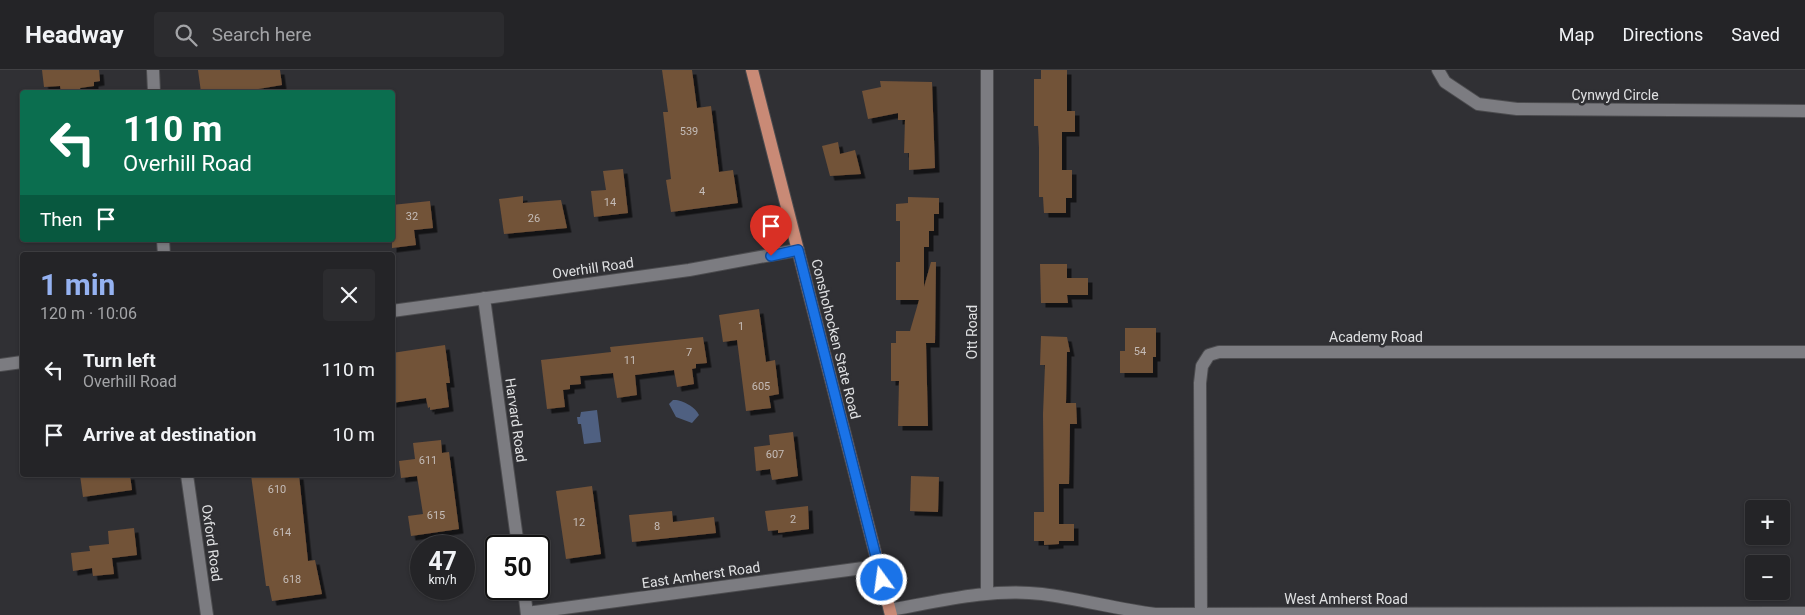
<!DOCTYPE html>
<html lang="en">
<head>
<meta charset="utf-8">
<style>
	:root { --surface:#242427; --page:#2c2c2f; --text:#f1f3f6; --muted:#a3a4a7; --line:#414144; --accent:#95b2f1 }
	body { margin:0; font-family:Roboto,sans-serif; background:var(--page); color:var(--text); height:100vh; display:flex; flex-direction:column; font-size:19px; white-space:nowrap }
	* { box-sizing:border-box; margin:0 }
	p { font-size:16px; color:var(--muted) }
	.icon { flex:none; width:28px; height:28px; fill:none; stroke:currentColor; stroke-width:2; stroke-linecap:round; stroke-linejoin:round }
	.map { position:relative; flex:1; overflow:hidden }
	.panel { position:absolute; left:20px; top:182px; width:375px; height:225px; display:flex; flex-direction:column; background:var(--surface); border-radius:5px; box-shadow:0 1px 4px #0004,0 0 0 1px var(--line) }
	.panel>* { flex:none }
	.top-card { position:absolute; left:20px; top:20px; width:375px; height:152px; border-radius:5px; box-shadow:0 1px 4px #0004,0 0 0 1px var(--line); background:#0b6e4f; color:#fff; overflow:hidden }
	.fabs { position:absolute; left:1745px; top:430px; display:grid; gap:10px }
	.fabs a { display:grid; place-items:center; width:45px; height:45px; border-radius:5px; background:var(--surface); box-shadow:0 1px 4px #0004,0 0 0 1px var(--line); font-size:25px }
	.speed { position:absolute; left:410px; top:465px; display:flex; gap:10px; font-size:25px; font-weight:700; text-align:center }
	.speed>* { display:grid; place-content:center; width:65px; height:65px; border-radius:50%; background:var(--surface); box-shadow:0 1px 4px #0004,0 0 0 1px var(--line); line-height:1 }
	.speed small { font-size:12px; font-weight:400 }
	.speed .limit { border:2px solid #111; border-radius:8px; background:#fff; color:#111 }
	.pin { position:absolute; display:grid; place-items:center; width:42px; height:42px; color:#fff; margin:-51px -21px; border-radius:50% 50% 50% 0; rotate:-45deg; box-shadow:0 0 5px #0007 }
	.pin .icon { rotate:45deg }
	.me { position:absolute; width:55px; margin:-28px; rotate:346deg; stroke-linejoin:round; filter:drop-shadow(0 0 4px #0008) }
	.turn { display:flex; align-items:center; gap:18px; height:105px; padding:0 20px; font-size:22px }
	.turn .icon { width:65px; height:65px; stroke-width:2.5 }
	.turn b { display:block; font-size:35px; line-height:42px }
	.then { display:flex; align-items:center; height:48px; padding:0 20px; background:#0003; gap:10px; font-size:19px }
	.round { display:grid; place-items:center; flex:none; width:52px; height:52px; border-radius:5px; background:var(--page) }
	.overview { display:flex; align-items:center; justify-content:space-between; height:85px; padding:0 20px }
	h1 { font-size:30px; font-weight:700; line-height:38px; color:var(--accent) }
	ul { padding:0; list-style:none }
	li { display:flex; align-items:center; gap:15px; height:65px; padding:0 20px }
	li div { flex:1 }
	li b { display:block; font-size:19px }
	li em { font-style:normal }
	header { display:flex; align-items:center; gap:30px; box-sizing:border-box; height:70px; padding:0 25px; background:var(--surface); border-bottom:1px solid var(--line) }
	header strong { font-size:24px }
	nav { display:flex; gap:28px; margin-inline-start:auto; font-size:18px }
	.search { width:350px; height:45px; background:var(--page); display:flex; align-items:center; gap:12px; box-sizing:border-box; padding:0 18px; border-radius:5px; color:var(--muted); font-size:19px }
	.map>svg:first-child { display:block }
	.water { fill:#4f6081 }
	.building { fill:#725239; filter:url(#shadow) }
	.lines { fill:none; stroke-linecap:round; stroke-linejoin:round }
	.minor-casing { stroke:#4c4c4f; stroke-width:14 }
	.major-casing { stroke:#4c4c4f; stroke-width:14 }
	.minor { stroke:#7c7c81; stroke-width:12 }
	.major { stroke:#c98a76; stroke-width:12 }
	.route-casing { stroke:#114b97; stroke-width:12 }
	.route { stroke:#1a73e8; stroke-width:9 }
	.labels { text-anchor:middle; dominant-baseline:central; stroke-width:5; stroke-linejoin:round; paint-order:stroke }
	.number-label { font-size:11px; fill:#c4bcb8 }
	.street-label { font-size:14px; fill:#dfe0e2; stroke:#303034 }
</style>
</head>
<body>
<header>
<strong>Headway</strong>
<div class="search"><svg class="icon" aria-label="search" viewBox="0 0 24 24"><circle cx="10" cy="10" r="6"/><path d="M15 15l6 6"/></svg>Search here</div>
<nav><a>Map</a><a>Directions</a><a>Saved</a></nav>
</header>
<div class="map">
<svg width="1805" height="545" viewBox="0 0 1805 545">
	<defs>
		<filter id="shadow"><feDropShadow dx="4.5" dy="4.5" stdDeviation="0" flood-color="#0009"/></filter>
	</defs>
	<rect width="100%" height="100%" fill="#303034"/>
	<path class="water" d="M673 330C681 329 696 337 699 345L692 353 676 347 669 334Z
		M597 340 601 372 584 374 581 354H578L577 347H580L581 342Z"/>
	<path class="building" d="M42 0H99L100 11 94 12V16L80 18 81 22H61L60 16 44 17Z
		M198 0H280L282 15 241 22H201Z
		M662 0H692L697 38 711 36 719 102 733 100 738 133 671 142 666 110 671 109 663 42H668Z
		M1041 0H1067V41H1075V62H1062V100H1072V128H1066V143H1044L1043 127H1039V78L1038 56H1034V9H1041Z
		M880 11 932 12 935 98 909 100V83H904L905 50H898V43L868 49 862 21 881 17Z
		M838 72 840 84 855 80 861 104 830 106 822 76Z
		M623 99 628 143 594 147 591 121 606 120 603 101Z
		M523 126V133L561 130 567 158 504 164 499 129Z
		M908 127 939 128V144H934V161H929V177H924V217L931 192H936L935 273H926L928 356H898L899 311H891V273H896V261H910L919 230H896V192H900V151H896V134L908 133Z
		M430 131 433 158 414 160 416 175 392 178V135Z
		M1040 194H1067V208H1088V225H1067L1068 233H1041Z
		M759 239 766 292 775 290 779 324 769 326 771 338 746 341 737 270 723 272 719 245Z
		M1125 258H1156V287H1153V303H1120V281H1125Z
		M1041 266 1067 267 1070 282H1067L1066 333H1076L1077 354H1070L1069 414H1059V454H1074V471H1059V474L1044 475V471H1034V442H1044L1043 344 1045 295H1040Z
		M703 267 707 293 696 294V298L692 299 694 314 677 317 674 300 635 305 637 325 617 328 613 303 580 306 581 314 570 315V319L563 320 565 337 547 339 541 290 611 282 610 277Z
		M445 275 450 313H446L449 337 430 340V337L428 338 426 328 392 333V283Z
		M793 362 798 406 772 410 770 399 756 401 754 377 770 375 769 365Z
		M441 370 442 383 449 382 459 459 411 466 408 446 423 444 417 406 401 408 399 391 415 389 413 373Z
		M80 405H130L132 420 83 427Z
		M251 405H299L308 491 315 490 322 524 272 531 269 516H266Z
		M911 406 939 407 938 442 910 441Z
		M592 416 601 484 566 489 556 421Z
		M808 436 809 459 778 463V460L768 461 765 441Z
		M672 441 673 452 714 447 716 463 632 472 629 445Z
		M134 458 137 485 112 488 114 504 93 506 92 498 73 501 71 483 90 481 89 476 109 474 108 461Z"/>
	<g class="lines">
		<defs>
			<path id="minor" d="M153 0 154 22
				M1438 0 1445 12 1478 34 1517 39 1805 41
				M163 170 164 185
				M484 228 518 476
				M392 241 689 200 798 180
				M0 295 22 292
				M187 405 207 545
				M524 519 527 545
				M987 524V0
				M890 540C940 531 991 518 1042 524 1080 529 1117 539 1155 544L1805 543
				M527 543 878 496
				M1201 544 1200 313 1202 296 1209 285 1219 282H1805"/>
			<path id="major" d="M752 0 891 545"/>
		</defs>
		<use href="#minor" class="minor-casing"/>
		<use href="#major" class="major-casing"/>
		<use href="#minor" class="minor"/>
		<use href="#major" class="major"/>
	</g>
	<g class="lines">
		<defs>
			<path id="route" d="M771 186 798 180 882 510"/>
		</defs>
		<use href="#route" class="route-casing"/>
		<use href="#route" class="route"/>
	</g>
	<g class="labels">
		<g class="number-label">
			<text x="689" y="61">539</text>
			<text x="702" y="121">4</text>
			<text x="610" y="132">14</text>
			<text x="412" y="146">32</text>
			<text x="534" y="148">26</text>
			<text x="741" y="256">1</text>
			<text x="1140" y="281">54</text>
			<text x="689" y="282">7</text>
			<text x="630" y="290">11</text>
			<text x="761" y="316">605</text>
			<text x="775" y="384">607</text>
			<text x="428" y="390">611</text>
			<text x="277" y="419">610</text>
			<text x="436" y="445">615</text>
			<text x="793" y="449">2</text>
			<text x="579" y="452">12</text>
			<text x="657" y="456">8</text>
			<text x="282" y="462">614</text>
			<text x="292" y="509">618</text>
		</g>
		<g class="street-label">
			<text x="1615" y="25">Cynwyd Circle</text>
			<text transform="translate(593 198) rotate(-8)">Overhill Road</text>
			<text transform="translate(972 262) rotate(-90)">Ott Road</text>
			<text x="1376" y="267">Academy Road</text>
			<text transform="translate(836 269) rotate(76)">Conshohocken State Road</text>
			<text transform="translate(516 350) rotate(82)">Harvard Road</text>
			<text transform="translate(212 473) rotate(82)">Oxford Road</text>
			<text transform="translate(701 505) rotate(-8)">East Amherst Road</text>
			<text x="1346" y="529">West Amherst Road</text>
		</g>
	</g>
</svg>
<div class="fabs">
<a>+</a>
<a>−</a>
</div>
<div class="speed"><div>47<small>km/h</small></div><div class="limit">50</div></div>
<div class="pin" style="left:771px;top:186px;background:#d93025"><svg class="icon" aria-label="arrive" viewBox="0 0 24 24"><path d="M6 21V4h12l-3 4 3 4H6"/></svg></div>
<svg class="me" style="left:882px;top:510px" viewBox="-20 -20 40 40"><circle r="17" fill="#1a73e8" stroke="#fff" stroke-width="3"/><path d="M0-11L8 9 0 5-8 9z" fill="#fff"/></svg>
<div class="top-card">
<div class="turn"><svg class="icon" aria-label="left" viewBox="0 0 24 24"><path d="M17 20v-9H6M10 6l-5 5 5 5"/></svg><div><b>110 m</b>Overhill Road</div></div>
<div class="then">Then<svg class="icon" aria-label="arrive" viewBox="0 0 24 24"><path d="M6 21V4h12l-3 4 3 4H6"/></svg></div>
</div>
<section class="panel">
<div class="overview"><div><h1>1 min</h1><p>120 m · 10:06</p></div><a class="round"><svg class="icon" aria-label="close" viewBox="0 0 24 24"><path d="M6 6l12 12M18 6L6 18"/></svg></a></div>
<ul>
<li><svg class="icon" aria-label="left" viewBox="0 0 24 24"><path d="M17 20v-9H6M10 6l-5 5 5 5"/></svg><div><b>Turn left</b><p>Overhill Road</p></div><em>110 m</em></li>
<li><svg class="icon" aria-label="arrive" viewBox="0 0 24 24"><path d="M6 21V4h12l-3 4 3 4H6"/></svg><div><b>Arrive at destination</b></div><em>10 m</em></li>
</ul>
</section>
</div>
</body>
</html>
